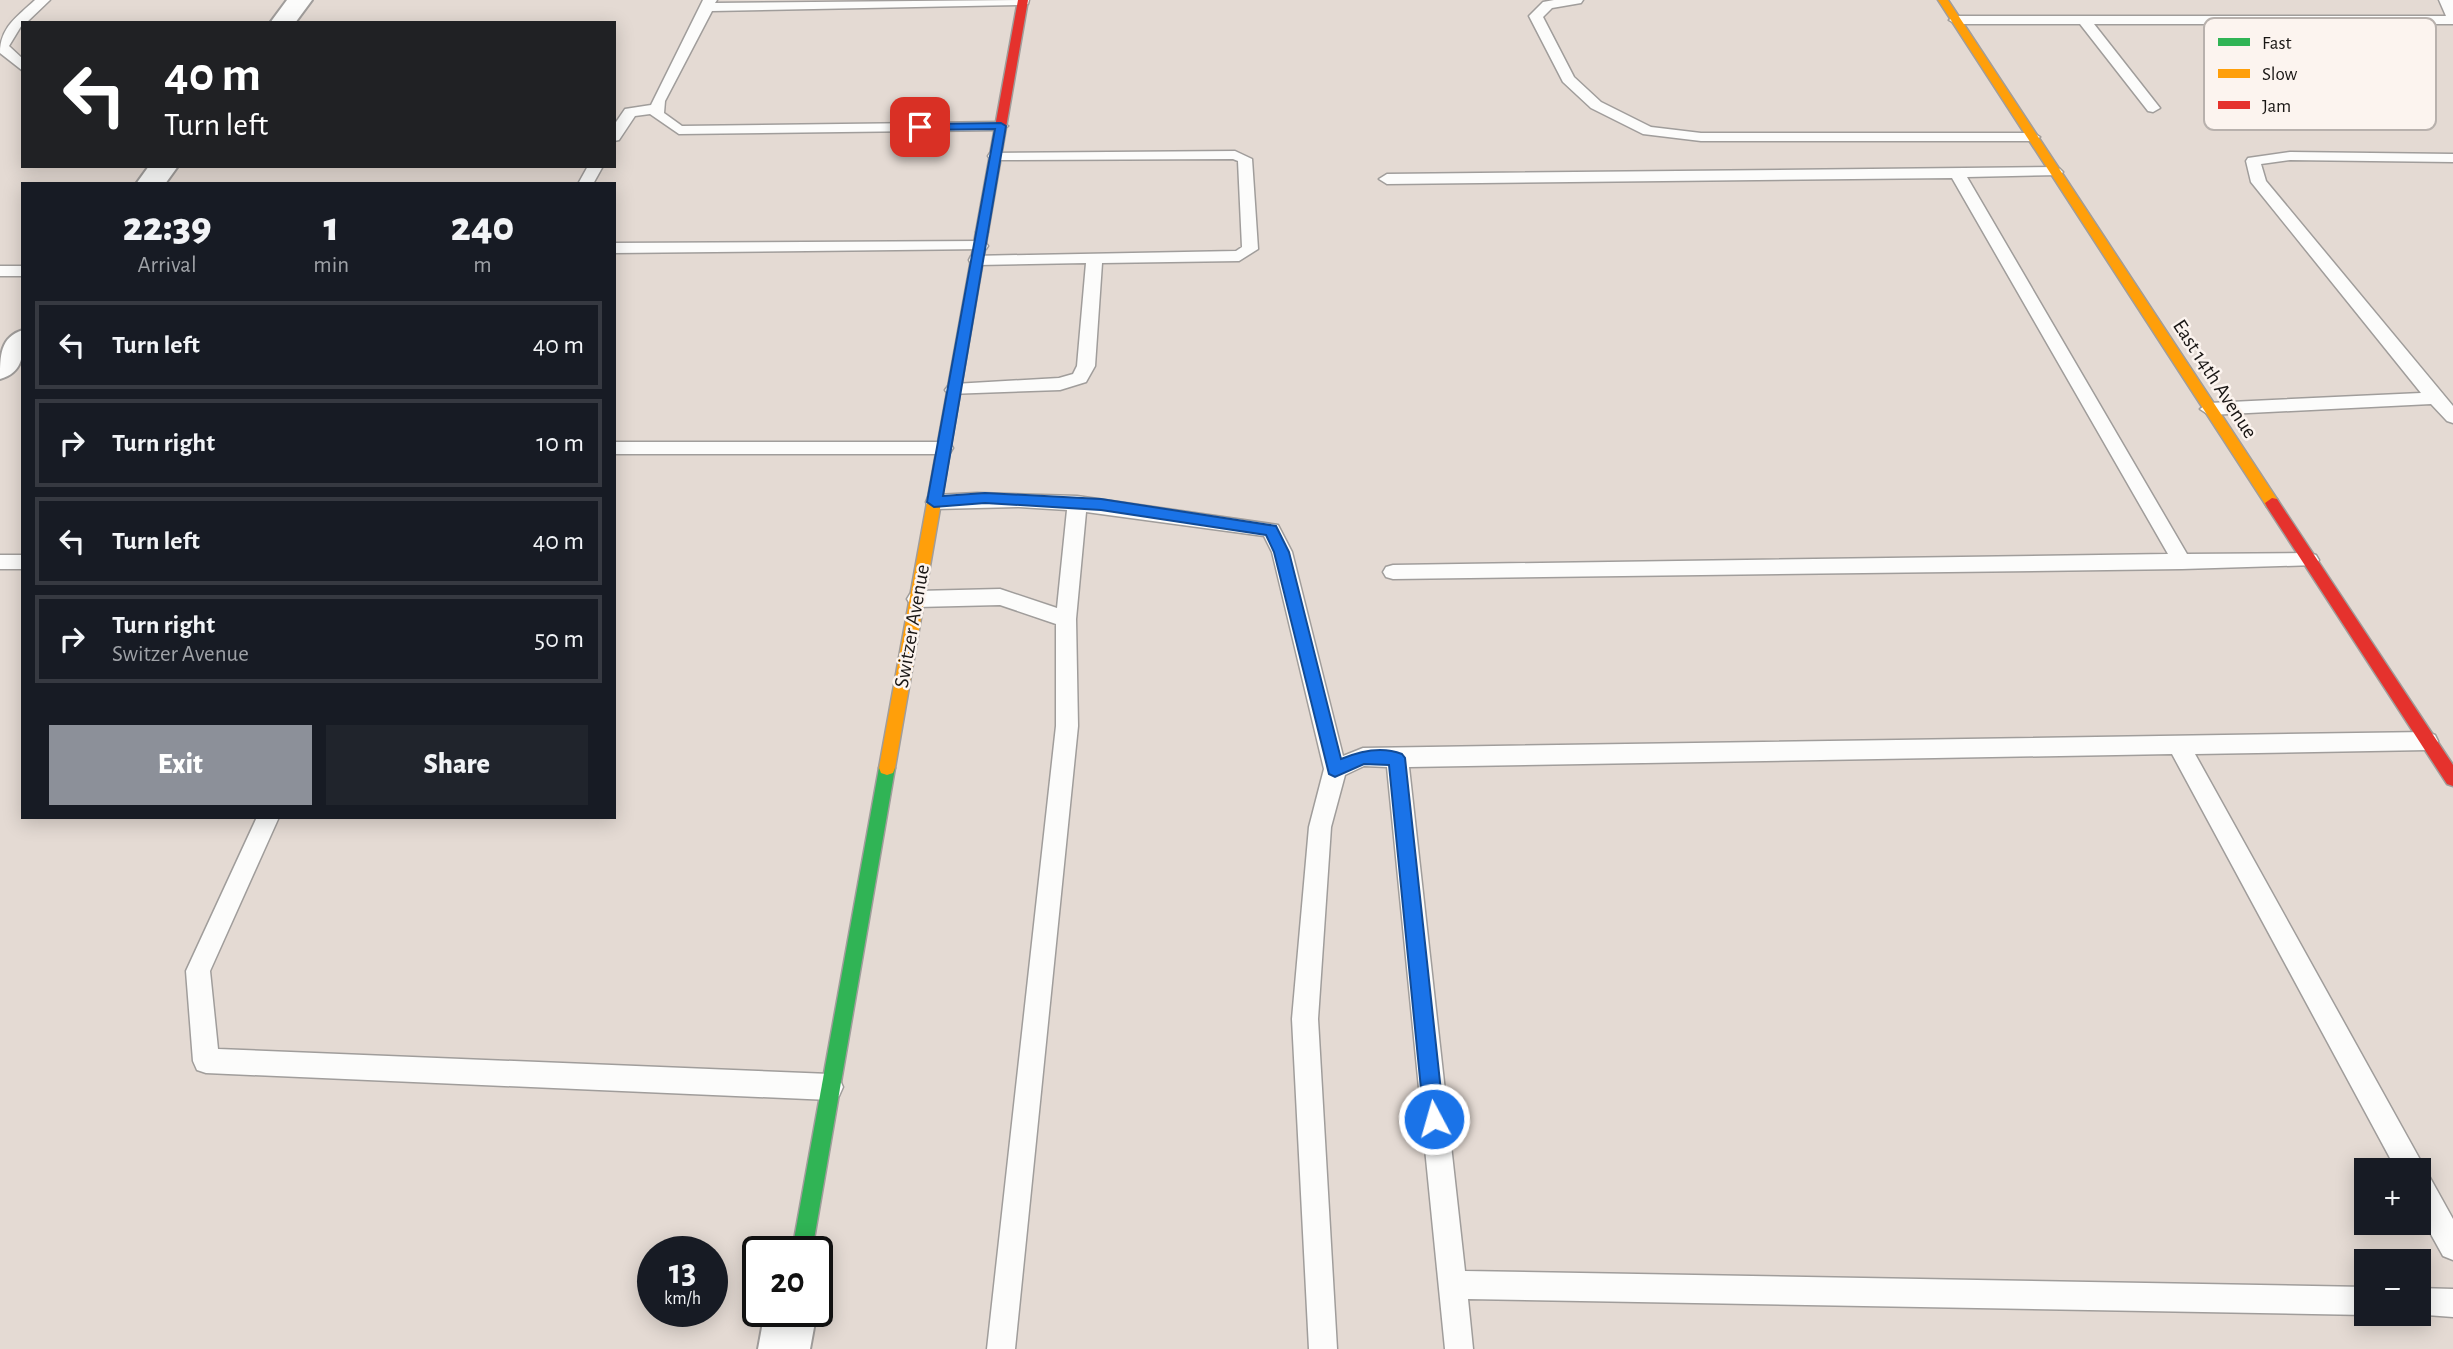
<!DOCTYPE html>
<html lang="en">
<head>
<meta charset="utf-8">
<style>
	:root { --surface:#171b24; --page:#20242c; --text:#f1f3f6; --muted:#9ea1a6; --line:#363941; --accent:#8c9099 }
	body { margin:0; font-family:"Alegreya Sans",sans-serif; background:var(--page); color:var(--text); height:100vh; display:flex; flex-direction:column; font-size:26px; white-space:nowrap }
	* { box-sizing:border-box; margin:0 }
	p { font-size:23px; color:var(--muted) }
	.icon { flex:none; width:38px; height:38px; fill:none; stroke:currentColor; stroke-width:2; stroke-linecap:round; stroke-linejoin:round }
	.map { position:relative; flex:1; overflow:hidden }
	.details { position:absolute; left:21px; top:182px; width:595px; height:637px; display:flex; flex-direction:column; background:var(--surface); border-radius:0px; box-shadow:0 4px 18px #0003 }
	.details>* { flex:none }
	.guide { position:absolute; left:21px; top:21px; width:595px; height:147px; border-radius:0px; box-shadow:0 4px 18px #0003; background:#202124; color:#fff; overflow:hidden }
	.buttons { position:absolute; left:2354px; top:1158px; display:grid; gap:14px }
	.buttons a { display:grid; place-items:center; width:77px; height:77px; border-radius:0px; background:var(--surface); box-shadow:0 4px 18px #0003; font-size:35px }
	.speed { position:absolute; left:637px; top:1236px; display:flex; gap:14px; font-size:35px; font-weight:700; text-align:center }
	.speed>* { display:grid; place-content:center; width:91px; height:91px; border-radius:50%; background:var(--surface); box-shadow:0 4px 18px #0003; line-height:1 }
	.speed small { font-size:18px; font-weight:400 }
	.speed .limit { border:4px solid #111; border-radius:10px; background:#fff; color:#111 }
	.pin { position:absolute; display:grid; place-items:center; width:60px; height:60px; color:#fff; margin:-30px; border-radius:14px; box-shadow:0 4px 10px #0006 }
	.me { position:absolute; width:77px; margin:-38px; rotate:354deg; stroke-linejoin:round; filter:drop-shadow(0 0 5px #0008) }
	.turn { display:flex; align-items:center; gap:24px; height:147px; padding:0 28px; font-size:32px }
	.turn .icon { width:91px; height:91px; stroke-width:2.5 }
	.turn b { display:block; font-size:49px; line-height:60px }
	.eta { display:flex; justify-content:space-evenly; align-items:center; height:119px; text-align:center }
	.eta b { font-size:42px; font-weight:800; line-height:49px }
	.cta { display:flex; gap:14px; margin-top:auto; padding:14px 28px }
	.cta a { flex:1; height:80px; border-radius:0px; background:var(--accent); color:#fff; font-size:28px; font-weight:800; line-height:80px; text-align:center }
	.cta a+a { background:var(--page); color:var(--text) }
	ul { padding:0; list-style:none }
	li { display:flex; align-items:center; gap:21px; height:88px; margin:0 14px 10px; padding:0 14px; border:4px solid var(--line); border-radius:0px }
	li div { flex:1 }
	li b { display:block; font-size:26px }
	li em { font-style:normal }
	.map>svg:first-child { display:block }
	.built { fill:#e4dad3; fill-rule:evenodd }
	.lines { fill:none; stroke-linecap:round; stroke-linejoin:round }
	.lane-casing { stroke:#a09d9b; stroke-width:3 }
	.street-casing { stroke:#a09d9b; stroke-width:4 }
	.fast-casing { stroke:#a09d9b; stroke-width:3 }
	.slow-casing { stroke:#a09d9b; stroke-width:3 }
	.jam-casing { stroke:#a09d9b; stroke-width:3 }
	.lane { fill:#fcfcfb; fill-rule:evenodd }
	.street { fill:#fcfcfb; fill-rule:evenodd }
	.fast { fill:#30b455; fill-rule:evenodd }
	.slow { fill:#ff9f0a; fill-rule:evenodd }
	.jam { fill:#e5322d; fill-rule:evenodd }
	.route { fill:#1a73e8; stroke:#114b97; stroke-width:2 }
	.labels { text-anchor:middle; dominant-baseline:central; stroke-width:5; stroke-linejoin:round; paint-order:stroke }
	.street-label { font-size:21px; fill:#191614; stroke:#fcf4ef }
	.key { fill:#fcf4ef; stroke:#b8b1ad; stroke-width:2 }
	.key-label { font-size:19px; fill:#191614 }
</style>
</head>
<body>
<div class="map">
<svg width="2453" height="1349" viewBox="0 0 2453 1349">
	<rect width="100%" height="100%" fill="#ece8e5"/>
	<path class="built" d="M0 0H2453V1349H0ZM23 23H614V166H23ZM23 184H614V817H23ZM2366 1171H2418V1223H2366ZM653 1251H712V1311H653ZM758 1251H817V1311H758ZM2366 1262H2418V1314H2366Z"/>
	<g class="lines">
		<defs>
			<path id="lane" d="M35 0H50L26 23H23L9 46 23 59V71L0 53C0 27 18 16 35 0Z
				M703 0H717L715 3 1029 0 1028 4 1023 5 712 11 665 101 664 113 682 126 1001 122 1008 126 1001 130 679 134 650 114 635 116 619 140 614 141V125L625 109 651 105Z
				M1554 0H1583L1581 3 1552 8 1543 17 1574 77 1601 102 1651 127 1701 133H2033L2040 137 2033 141H1701L1643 134 1591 108 1563 82 1529 16 1543 2Z
				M2439 0H2453V24H2094L2160 108 2153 112 2148 111 2080 24H1956L1949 20 1956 16H2446Z
				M1235 151 1252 159 1258 249 1239 261 1102 263 1095 366 1086 382 1060 390 948 394 945 390 948 386 954 384 1059 378 1073 374 1077 366 1086 263 977 265 971 264 969 260 971 256 1236 251 1242 247 1238 161 1233 159 995 160 990 159 988 156 990 153Z
				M2290 152 2453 154V162L2290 160 2261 164 2266 181 2453 406V423L2447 421 2431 404 2209 415 2200 409 2209 403 2421 393 2251 182 2246 161 2248 158Z
				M588 166H603L593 184H578Z
				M2055 167 2060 169 2063 172 2060 175 1967 177 2187 554 2309 553 2316 555 2319 560 2316 565 2182 569 1393 579 1386 577 1383 572 1386 567 1393 565 2168 554 1952 178 1387 184 1379 179 1387 174Z
				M980 241 986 243 988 246 986 249 614 253V243Z
				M0 266H23V276H0Z
				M614 442H944L950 443 953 448 950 453 944 454H614Z
				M977 493 1077 496 1278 525 1292 552 1343 756 1363 748 2427 732 2435 735 2438 741 2435 747 2427 750 2195 754 2453 1219V1260L2443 1256 2418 1211V1171H2397L2172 754 1409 767 1465 1271 2366 1287V1314H2368L2366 1315 1468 1299 1473 1349H1445L1387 767 1364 766 1345 775 1331 827 1318 1019 1337 1349H1309L1292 1019 1309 827 1324 769 1272 552 1264 536 1086 512 1076 619 1078 726 1015 1349H987L1056 726V624L1000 605 917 607 910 604 907 599 910 594 917 591 1000 589 1057 608 1067 510 1019 507 935 509 928 507 926 502 928 497 935 495Z
				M0 555H23V569H0Z
				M257 817H279L210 971 218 1049 830 1074 839 1078 843 1087 839 1096 830 1100 206 1073 197 1070 193 1061 186 971Z
				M2418 1288 2453 1289V1317L2413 1314H2418Z"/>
			<path id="street" d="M287 0H312L295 23H270Z
				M149 166H178L165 184H136Z
				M23 330C23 352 25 372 0 379 0 356 0 337 23 330Z
				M765 1311H817L810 1349H758Z"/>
			<path id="fast" d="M887 761 893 763 895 768 812 1251H792L879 768 881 763Z"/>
			<path id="slow" d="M1938 0H1948L2277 499 2279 503 2277 507H2267Z
				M982 228 988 232 895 768 893 773 887 775 881 773 879 768 976 232Z"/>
			<path id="jam" d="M1018 0H1028L988 232 982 236 976 232Z
				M2272 498 2277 499 2453 765V786L2447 784 2267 507 2265 503Z"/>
		</defs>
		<use href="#lane" class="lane-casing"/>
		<use href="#street" class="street-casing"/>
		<use href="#fast" class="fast-casing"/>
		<use href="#slow" class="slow-casing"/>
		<use href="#jam" class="jam-casing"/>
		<use href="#lane" class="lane"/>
		<use href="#street" class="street"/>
		<use href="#fast" class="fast"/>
		<use href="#slow" class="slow"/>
		<use href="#jam" class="jam"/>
	</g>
	<path class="route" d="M1001 123 1006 126 943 496 985 493 1101 499 1276 526 1289 552 1341 759C1360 751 1382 746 1402 754L1405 758 1444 1119 1441 1126 1434 1129 1427 1126 1424 1119 1389 765 1364 764 1335 777 1329 774 1274 552 1266 535 1101 510 985 503 934 507 927 502 995 129 920 130 915 127 920 124Z"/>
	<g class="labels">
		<g class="street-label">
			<text transform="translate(2215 379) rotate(57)">East 14th Avenue</text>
			<text transform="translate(912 626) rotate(-80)">Switzer Avenue</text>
		</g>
	</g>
	<rect x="2204" y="18" width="232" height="112" rx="10" class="key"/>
	<rect x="2218" y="38" width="32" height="8" fill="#30b455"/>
	<rect x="2218" y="69" width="32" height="9" fill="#ff9f0a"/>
	<rect x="2218" y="101" width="32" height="8" fill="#e5322d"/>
	<g class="key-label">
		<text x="2262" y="49">Fast</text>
		<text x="2262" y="80">Slow</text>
		<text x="2262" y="112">Jam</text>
	</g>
</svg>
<div class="buttons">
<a>+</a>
<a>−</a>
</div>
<div class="speed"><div>13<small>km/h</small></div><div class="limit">20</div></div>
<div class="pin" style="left:920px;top:127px;background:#d93025"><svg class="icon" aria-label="arrive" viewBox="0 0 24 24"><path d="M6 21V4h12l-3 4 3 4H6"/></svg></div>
<svg class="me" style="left:1434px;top:1119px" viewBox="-20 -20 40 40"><circle r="17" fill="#1a73e8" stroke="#fff" stroke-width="3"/><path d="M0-11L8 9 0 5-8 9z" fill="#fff"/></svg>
<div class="guide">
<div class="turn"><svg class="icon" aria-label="left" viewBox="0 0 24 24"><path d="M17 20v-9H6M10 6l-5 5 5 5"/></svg><div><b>40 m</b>Turn left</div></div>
</div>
<section class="details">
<div class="eta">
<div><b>22:39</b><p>Arrival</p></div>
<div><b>1</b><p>min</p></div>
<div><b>240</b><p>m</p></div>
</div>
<ul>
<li><svg class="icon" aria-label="left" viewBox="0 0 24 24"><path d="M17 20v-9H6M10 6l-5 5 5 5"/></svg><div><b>Turn left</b></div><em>40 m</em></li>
<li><svg class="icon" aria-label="right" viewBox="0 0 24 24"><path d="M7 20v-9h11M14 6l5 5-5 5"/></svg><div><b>Turn right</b></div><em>10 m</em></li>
<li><svg class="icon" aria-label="left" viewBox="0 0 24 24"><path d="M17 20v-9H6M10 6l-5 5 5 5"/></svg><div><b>Turn left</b></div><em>40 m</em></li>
<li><svg class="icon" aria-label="right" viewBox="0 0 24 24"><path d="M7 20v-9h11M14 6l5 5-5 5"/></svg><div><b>Turn right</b><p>Switzer Avenue</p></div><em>50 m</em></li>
</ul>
<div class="cta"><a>Exit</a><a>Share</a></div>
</section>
</div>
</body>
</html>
